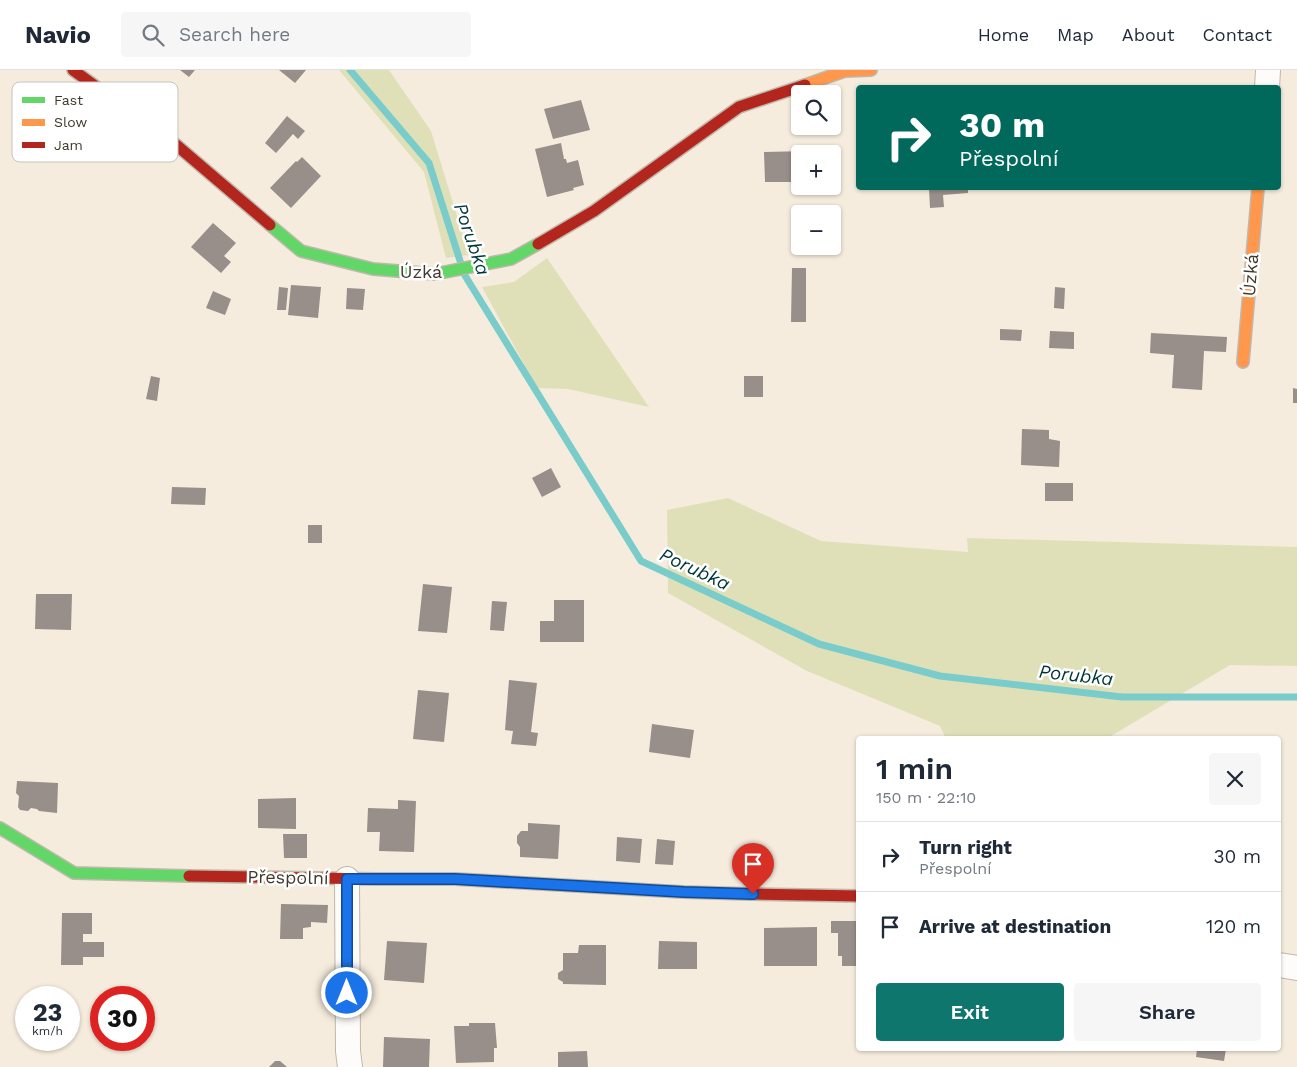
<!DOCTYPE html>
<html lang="en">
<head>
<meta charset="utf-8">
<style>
	:root { --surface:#fff; --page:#f6f6f7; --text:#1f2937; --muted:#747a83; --line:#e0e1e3; --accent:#0f766e }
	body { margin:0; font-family:"Work Sans",sans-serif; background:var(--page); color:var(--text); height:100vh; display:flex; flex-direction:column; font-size:19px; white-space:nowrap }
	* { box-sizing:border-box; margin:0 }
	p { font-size:16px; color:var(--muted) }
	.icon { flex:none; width:28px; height:28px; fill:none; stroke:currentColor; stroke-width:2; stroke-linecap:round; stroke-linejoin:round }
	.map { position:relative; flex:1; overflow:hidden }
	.details { position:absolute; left:856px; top:666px; width:425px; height:315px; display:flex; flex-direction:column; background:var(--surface); border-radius:5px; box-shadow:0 1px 4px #0004 }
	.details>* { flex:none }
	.hud { position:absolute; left:856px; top:15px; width:425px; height:105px; border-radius:5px; box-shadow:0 1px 4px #0004; background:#00695c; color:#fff; overflow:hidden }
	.controls { position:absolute; left:791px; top:15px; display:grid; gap:10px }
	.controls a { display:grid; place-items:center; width:50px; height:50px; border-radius:5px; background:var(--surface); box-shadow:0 1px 4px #0004; font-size:25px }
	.speed { position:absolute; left:15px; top:916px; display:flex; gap:10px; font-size:25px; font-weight:700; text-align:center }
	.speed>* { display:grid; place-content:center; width:65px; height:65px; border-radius:50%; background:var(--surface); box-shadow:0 1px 4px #0004; line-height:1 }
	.speed small { font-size:12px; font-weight:400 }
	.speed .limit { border:8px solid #d22; background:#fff; color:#111 }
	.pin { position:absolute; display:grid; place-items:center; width:42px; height:42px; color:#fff; margin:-51px -21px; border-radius:50% 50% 50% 0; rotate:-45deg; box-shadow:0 0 5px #0007 }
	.pin .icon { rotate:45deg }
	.me { position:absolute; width:55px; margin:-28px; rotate:0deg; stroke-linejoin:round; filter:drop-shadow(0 0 4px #0008) }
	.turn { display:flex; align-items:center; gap:18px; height:105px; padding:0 20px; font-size:22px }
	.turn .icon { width:65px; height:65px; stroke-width:2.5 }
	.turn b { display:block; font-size:35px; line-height:42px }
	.round { display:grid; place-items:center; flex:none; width:52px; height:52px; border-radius:5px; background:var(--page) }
	.head { display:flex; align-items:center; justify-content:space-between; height:85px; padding:0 20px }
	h1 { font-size:30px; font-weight:600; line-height:38px }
	.action { display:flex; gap:10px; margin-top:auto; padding:10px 20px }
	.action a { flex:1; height:58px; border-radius:5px; background:var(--accent); color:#fff; font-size:20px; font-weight:600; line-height:58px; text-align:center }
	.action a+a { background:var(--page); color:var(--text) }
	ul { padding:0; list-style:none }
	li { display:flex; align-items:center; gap:15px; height:70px; padding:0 20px; border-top:1px solid var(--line) }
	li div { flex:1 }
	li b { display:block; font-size:19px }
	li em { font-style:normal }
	header { display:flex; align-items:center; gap:30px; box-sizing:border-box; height:70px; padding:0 25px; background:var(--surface); border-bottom:1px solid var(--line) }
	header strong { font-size:24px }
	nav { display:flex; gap:28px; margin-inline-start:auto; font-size:18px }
	.search { width:350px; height:45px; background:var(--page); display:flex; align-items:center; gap:12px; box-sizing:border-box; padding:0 18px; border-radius:5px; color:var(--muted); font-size:19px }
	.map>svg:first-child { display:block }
	.green { fill:#dfe0b8 }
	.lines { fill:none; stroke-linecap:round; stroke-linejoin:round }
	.stream { stroke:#79ccca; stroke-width:7 }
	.building { fill:#988e8a }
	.street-casing { stroke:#bfb8ab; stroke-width:26 }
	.fast-casing { stroke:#bfb8ab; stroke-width:14 }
	.slow-casing { stroke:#bfb8ab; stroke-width:14 }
	.jam-casing { stroke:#bfb8ab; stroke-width:14 }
	.street { stroke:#fefcfa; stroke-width:24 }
	.fast { stroke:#63d668; stroke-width:11 }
	.slow { stroke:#ff974d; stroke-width:11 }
	.jam { stroke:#b3261e; stroke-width:11 }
	.route-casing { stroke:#114b97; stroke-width:12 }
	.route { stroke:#1a73e8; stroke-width:9 }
	.labels { text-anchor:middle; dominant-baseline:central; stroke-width:5; stroke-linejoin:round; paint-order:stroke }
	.street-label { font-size:18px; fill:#40382a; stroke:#fff }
	.water-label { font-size:19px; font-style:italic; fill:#00383a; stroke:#fff }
	.key { fill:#fff; stroke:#c6c3bf; stroke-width:1 }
	.key-label { font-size:14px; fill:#40382a }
</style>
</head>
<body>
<header>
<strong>Navio</strong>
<div class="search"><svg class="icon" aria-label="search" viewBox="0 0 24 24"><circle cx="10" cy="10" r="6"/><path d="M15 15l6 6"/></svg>Search here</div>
<nav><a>Home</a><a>Map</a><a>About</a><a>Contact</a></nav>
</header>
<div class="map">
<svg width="1297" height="997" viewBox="0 0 1297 997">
	<rect width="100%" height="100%" fill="#f5ecdd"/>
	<path class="green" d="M339 0H389L431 61 469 185 446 188 424 102Z
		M547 188 649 337 568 319 537 318 482 217 514 212Z
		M728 428 821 471 968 482 967 468 1297 477V596L1230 595 1106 669H946L940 656 807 601 668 523 667 440Z"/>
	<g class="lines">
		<path class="stream" d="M350 0 429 93 461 194
			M464 204 641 491 819 574 940 606 1122 627H1297"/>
	</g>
	<path class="building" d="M180 0H195L189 7Z
		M279 0H306L295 13Z
		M581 30 590 60 553 69 544 39Z
		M287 46 305 61 298 69 293 64 276 83 265 73Z
		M561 73 564 89H566L567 93 578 90 584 115 573 118 574 120 547 127 535 79Z
		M809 81V84H800V112H765L764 82Z
		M302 87 321 106 291 138 270 118 296 91 297 92Z
		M929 118H968V123L943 125 944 137 930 138Z
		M213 153 236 173 224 186 231 192 221 203 191 177Z
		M792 198H806V252H791Z
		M291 215 321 217 318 248 288 245Z
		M279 217 288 218 286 240H277Z
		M1055 217 1065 218 1064 239 1054 238Z
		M347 218 365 219 363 240 346 239Z
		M213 221 231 229 225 245 206 238Z
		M1000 259 1022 260 1021 271 1000 270Z
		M1050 261 1074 262V279L1049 278Z
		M1151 263 1227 267 1226 282 1204 281 1202 320 1172 318 1174 285 1150 283Z
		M151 306 160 308 157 331 146 329Z
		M744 306H763V327H744Z
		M1293 318 1297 319V333H1293Z
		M1022 359 1049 360V369L1060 371 1059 397 1021 395Z
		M551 398 561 417 542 427 532 408Z
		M1045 413H1073V431H1045Z
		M172 417 206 418 205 435 171 434Z
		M308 455H322V473H308Z
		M423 514 452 517 447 563 418 561Z
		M36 524H72L71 560 35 559Z
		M554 530H584V572H540V551H554Z
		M492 531 507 532 504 561 490 560Z
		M509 610 537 613 531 662 538 663 536 676 511 674 513 661 505 660Z
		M418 620 449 623 444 672 413 669Z
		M652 654 694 660 690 688 649 682Z
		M17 711 58 713 57 743 39 741 37 739 31 738 28 741 20 740 18 737 19 726 16 723Z
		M296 728V759L258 758V729Z
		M398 730 416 731 414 782 379 781 380 762H367L368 738 398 739Z
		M528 753 560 755 558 789 520 787V777L517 773V766L521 761H528Z
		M283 764H307V788H284Z
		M617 767 642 769 640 793 616 791Z
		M657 769 675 771 673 795 655 794Z
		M281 834 328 835 327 853 311 852V857L303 858V869H280Z
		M62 843H92V864H83V872H104V887H83V895H61Z
		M831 851H859V896H842V886H838V863H831Z
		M817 857V896H764V858Z
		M387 871 427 873 424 913 384 910Z
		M659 871 697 872V899H658Z
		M579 875H606V915L563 914V912L558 909V903L563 900V883H578Z
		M469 953H495L497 978H494V992L456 993 454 956H469Z
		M384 967 430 969 429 997H383Z
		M1197 979H1226L1224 991 1196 987Z
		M587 981 588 997H558V982Z
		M275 991H280L287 997H269Z"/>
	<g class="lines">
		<defs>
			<path id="street" d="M1267 18 1268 0
				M347 809 348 981 350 997
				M1279 895 1297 898"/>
			<path id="fast" d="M270 155 301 181 373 199 435 204 511 189 538 174
				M0 758 74 803 189 806
				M377 809H455L683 822 751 824"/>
			<path id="slow" d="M805 15 845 1 871 0
				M1243 292 1258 118"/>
			<path id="jam" d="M73 0 174 73 270 155
				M538 174 594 141 739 37 805 15
				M189 806 377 809
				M751 824 859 826"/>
		</defs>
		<use href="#street" class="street-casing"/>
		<use href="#fast" class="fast-casing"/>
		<use href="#slow" class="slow-casing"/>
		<use href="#jam" class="jam-casing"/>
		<use href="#street" class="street"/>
		<use href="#fast" class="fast"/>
		<use href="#slow" class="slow"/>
		<use href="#jam" class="jam"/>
	</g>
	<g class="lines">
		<defs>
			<path id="route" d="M347 923V809H455L684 822 753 824"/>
		</defs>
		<use href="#route" class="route-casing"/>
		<use href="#route" class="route"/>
	</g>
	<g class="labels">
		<g class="street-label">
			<text x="421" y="201">Úzká</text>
			<text transform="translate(1250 205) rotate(-85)">Úzká</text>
			<text transform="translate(288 807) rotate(1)">Přespolní</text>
		</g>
		<g class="water-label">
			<text transform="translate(472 169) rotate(71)">Porubka</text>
			<text transform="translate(695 499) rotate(25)">Porubka</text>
			<text transform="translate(1076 605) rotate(6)">Porubka</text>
		</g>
	</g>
	<rect x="12" y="12" width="166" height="80" rx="8" class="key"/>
	<rect x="22" y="27" width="23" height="6" fill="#63d668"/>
	<rect x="22" y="49" width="23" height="7" fill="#ff974d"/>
	<rect x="22" y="72" width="23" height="6" fill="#b3261e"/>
	<g class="key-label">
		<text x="54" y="35">Fast</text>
		<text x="54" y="57">Slow</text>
		<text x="54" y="80">Jam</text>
	</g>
</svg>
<div class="controls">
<a><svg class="icon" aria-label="search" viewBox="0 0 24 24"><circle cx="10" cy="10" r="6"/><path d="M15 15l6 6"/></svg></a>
<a>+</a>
<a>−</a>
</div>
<div class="speed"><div>23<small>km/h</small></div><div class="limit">30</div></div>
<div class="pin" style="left:753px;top:824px;background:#d93025"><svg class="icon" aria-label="arrive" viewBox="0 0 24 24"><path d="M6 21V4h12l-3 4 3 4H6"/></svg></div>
<svg class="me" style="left:347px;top:923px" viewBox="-20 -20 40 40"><circle r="17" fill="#1a73e8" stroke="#fff" stroke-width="3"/><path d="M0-11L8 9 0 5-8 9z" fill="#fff"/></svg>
<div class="hud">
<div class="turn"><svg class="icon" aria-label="right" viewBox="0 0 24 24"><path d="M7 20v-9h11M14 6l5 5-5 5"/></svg><div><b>30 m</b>Přespolní</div></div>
</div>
<section class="details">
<div class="head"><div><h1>1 min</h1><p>150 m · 22:10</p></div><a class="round"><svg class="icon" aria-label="close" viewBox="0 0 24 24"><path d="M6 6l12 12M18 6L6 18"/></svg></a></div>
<ul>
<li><svg class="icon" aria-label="right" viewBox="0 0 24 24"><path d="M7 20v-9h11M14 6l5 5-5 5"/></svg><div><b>Turn right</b><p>Přespolní</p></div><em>30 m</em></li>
<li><svg class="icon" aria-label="arrive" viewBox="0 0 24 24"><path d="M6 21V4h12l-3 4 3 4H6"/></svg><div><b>Arrive at destination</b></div><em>120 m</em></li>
</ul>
<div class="action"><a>Exit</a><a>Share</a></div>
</section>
</div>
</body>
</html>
